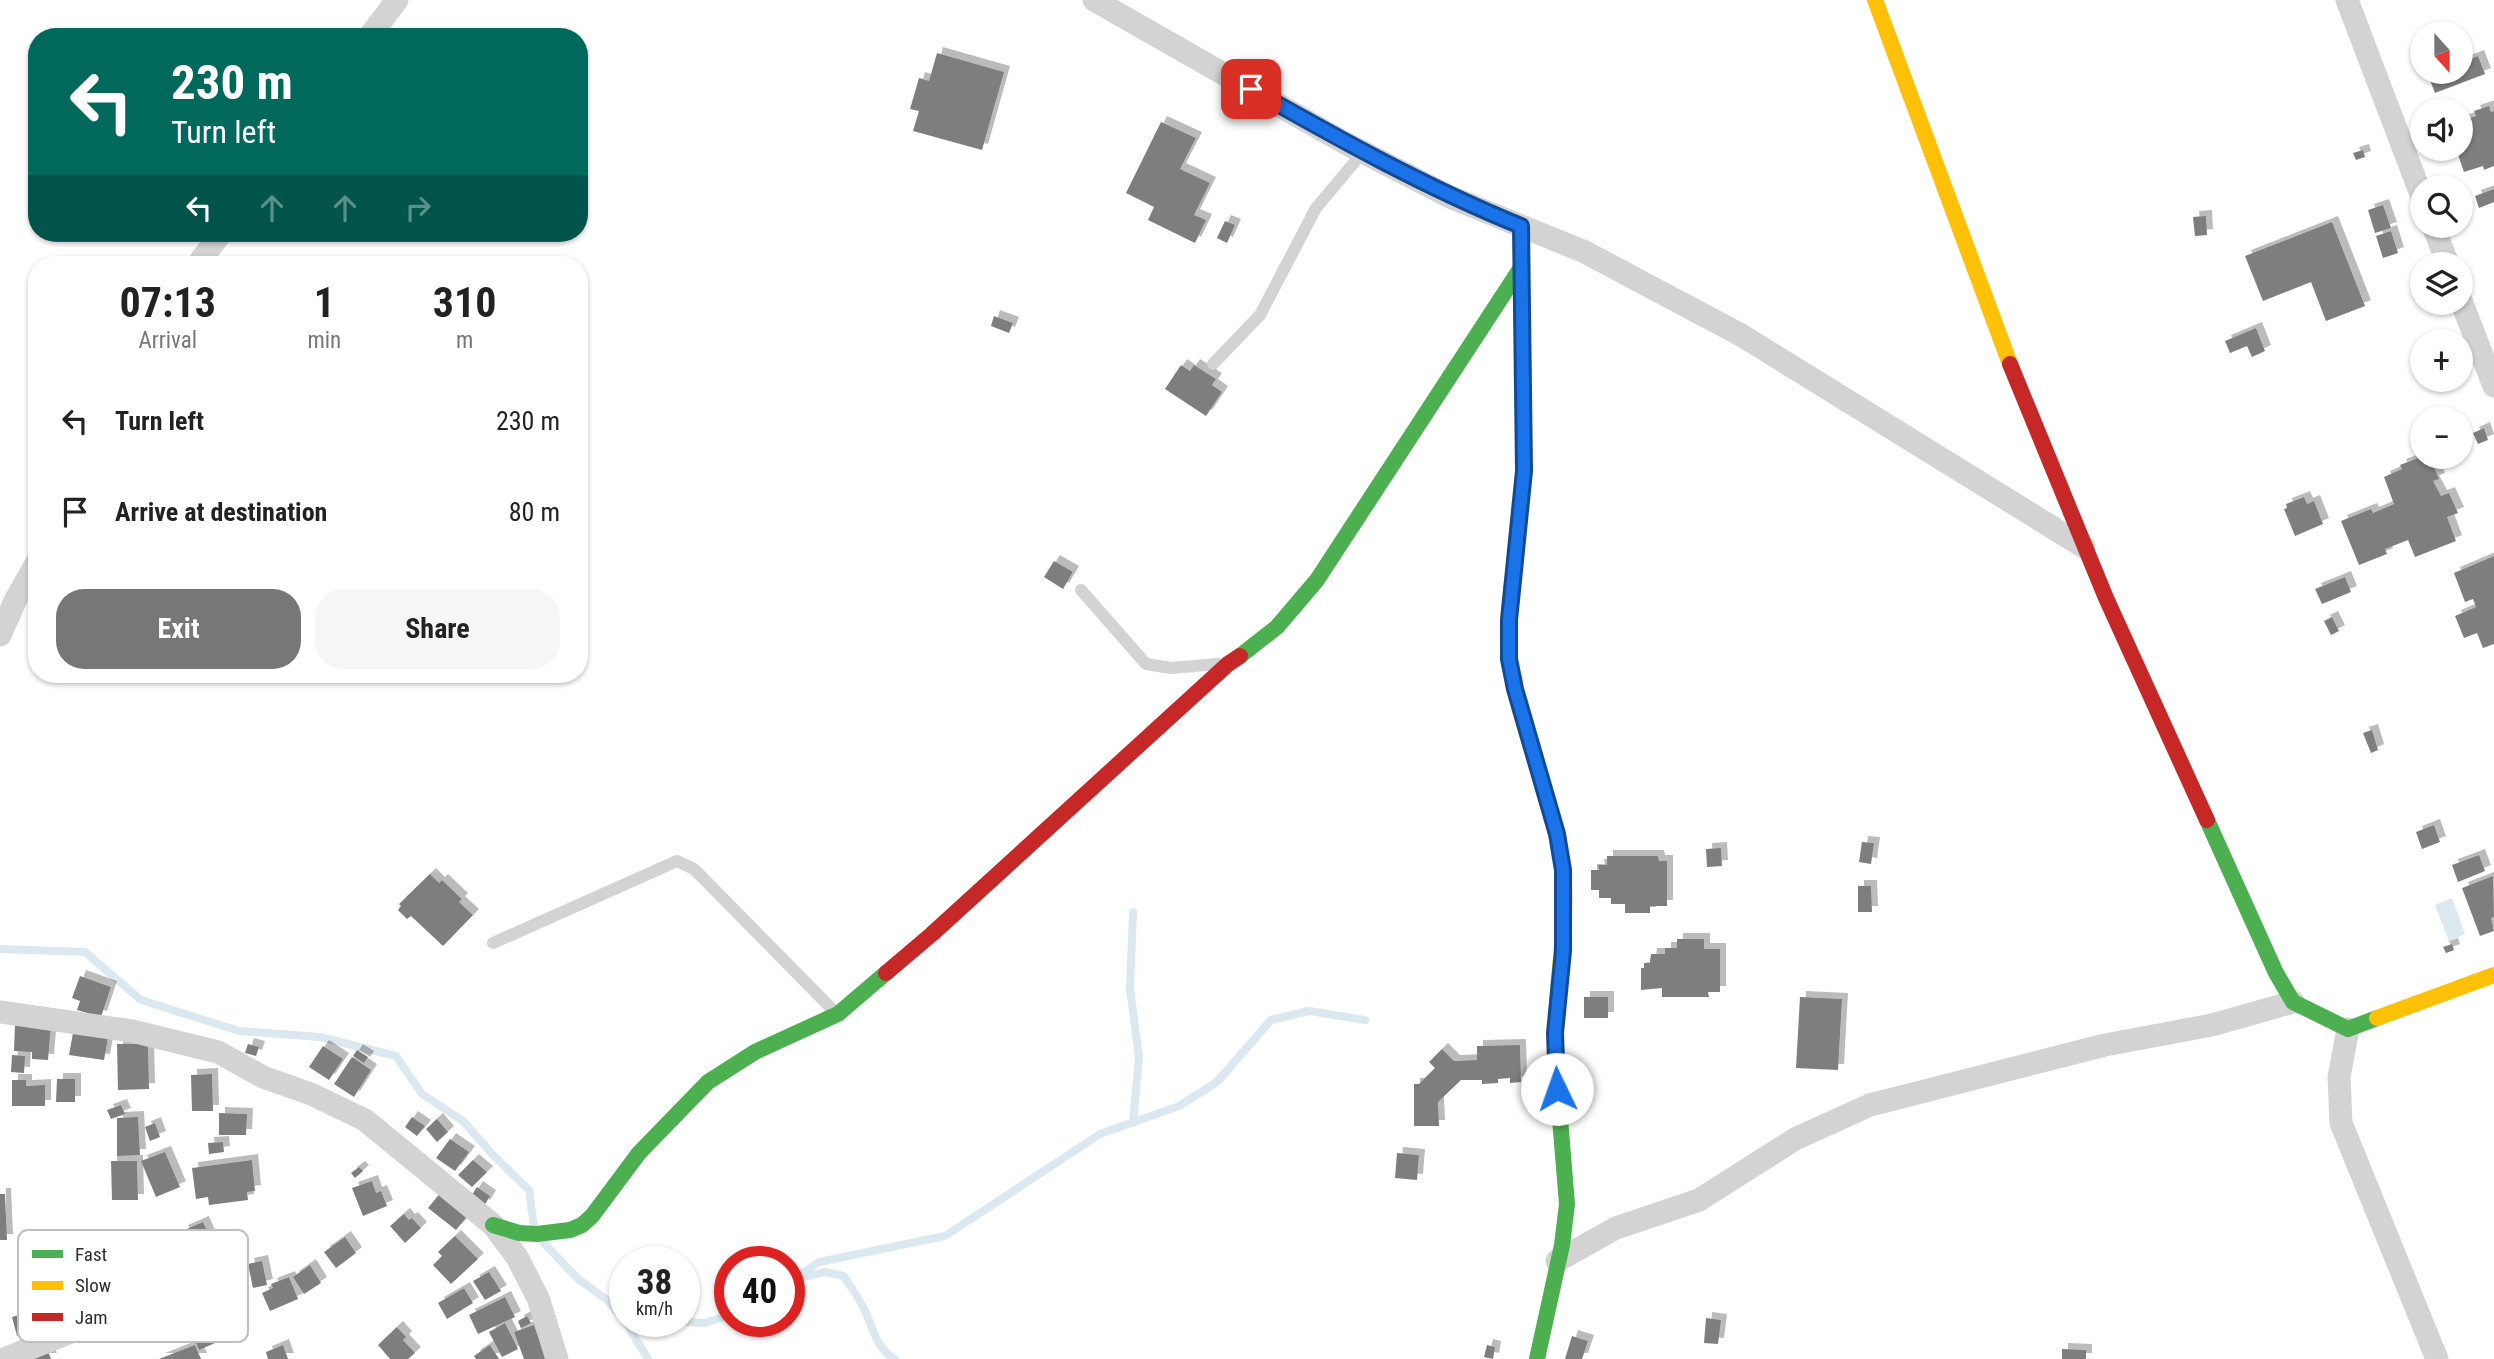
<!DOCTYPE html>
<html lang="en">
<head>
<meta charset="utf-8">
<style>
	:root { --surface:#fff; --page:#f6f6f6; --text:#222; --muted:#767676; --accent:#777 }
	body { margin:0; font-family:"Roboto Condensed",sans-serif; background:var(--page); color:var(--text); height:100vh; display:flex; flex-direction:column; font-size:26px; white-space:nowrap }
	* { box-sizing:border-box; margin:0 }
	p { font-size:23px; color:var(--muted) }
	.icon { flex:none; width:38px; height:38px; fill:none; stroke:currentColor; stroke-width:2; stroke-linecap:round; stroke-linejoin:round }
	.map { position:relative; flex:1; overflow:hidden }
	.side { position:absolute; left:28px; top:256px; width:560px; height:427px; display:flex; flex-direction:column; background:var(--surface); border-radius:28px; box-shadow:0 2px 5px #0004 }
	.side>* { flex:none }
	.guide { position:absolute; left:28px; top:28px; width:560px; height:214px; border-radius:28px; box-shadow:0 2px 5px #0004; background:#00695c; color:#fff; overflow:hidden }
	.needle { width:46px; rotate:159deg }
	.tools { position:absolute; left:2410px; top:21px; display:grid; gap:14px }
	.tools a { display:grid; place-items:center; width:63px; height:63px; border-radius:50%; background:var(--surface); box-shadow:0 2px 5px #0004; font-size:35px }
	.speed { position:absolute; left:609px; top:1246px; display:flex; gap:14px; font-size:35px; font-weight:700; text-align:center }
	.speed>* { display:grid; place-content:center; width:91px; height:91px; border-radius:50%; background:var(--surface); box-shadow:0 2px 5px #0004; line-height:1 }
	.speed small { font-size:18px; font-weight:400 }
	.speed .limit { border:10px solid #d22; background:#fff; color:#111 }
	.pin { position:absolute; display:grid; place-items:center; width:60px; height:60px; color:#fff; margin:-30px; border-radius:14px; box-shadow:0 4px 10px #0006 }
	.me { position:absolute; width:77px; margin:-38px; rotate:357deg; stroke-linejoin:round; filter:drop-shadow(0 0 5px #0008) }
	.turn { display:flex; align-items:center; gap:24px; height:147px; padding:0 28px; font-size:32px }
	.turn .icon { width:91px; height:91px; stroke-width:2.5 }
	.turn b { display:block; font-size:49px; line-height:60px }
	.lanes { display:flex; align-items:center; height:66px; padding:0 28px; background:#0003; justify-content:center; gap:35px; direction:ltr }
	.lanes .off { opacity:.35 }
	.eta { display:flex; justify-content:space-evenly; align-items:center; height:119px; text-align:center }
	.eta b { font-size:42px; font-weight:700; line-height:49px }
	.action { display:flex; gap:14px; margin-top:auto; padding:14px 28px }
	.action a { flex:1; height:80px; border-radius:28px; background:var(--accent); color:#fff; font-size:28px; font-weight:700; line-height:80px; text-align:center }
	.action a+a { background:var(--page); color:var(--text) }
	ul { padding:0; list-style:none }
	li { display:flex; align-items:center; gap:21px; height:91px; padding:0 28px }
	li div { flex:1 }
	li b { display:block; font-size:26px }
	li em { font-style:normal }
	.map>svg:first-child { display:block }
	.water { fill:#dbe8ef }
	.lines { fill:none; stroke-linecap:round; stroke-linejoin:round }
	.stream { stroke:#dbe8ef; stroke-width:8 }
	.building { fill:#7e7e7e; filter:url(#shadow) }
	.lane { stroke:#d3d3d3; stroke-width:12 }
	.street { stroke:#d3d3d3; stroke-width:23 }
	.fast { stroke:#4caf50; stroke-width:16 }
	.slow { stroke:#ffc107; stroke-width:16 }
	.jam { stroke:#c62828; stroke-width:16 }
	.route-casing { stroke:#114b97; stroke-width:18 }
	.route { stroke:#1a73e8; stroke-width:12 }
	.key { fill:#fff; stroke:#c0c0c0; stroke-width:2 }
	.key-label { font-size:19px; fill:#2e2e2e }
</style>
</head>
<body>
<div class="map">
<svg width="2494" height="1359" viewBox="0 0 2494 1359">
	<defs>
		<filter id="shadow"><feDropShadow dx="6" dy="-6" stdDeviation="0" flood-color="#0004"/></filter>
	</defs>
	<rect width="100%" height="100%" fill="#fff"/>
	<path class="water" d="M2452 898 2465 934 2449 941 2435 905Z"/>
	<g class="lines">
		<path class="stream" d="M1133 912 1130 988 1139 1057 1133 1123
			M0 949 85 952 141 1000 239 1031 320 1037 396 1056 422 1094 463 1121 494 1156 529 1190 534 1227
			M542 1241 578 1279 606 1299 625 1321
			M799 1278 825 1272 844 1276C851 1288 860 1299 865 1311 873 1328 877 1350 895 1359
			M793 1279 819 1262 945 1236 1100 1134 1179 1106 1217 1082 1271 1020 1309 1011 1365 1020
			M625 1321 648 1359
			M659 1321 704 1323 730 1315"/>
	</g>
	<path class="building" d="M937 53 1004 72 982 150 913 131 919 111 910 109 919 78 929 81Z
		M2478 56 2485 74 2435 93 2428 75 2437 72H2460V63Z
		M2489 106 2491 112 2494 111V166L2484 170 2483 166 2464 172 2456 149H2460V121L2476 116 2474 111Z
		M1161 122 1196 138 1180 169 1210 183 1194 215 1206 220 1195 243 1148 220 1154 207 1126 193Z
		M2363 150 2365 157 2356 160 2353 153Z
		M2494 189V202L2479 208 2475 196Z
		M2383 205 2391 228 2375 233 2368 210Z
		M2206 216 2207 235 2195 236 2193 217Z
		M1225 221 1235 225 1227 243 1217 238Z
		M2332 222 2365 306 2326 321 2311 282 2263 301 2245 256Z
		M2391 231 2398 253 2383 258 2376 236Z
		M994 316 1013 323 1009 333 991 326Z
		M2256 328 2265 351 2252 357 2247 346 2230 353 2225 341Z
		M1181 365 1190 371 1194 365 1216 379 1212 385 1222 392 1206 416 1165 389Z
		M2484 428 2488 440 2478 444 2473 433Z
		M2421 457H2430L2439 479 2433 481 2441 496 2449 493 2458 513 2447 517 2456 541 2415 557 2408 540 2385 549 2387 554 2359 565 2341 521 2371 509 2373 513 2394 504 2384 477 2402 469 2400 465Z
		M2304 497 2307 504 2314 501 2323 524 2295 536 2284 509 2287 508 2286 504Z
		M2494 556V644L2483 648 2477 633 2464 638 2455 616 2476 607 2473 599 2465 602 2454 573Z
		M1054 561 1073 572 1063 589 1044 577Z
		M2345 577 2351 592 2322 604 2315 589Z
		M2332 617 2339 631 2331 635 2324 621Z
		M2372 730 2378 750 2371 753 2363 733Z
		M2434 825 2440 842 2422 849 2416 832Z
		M1862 842 1874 843 1871 864 1859 862Z
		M1721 848 1722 866 1707 867 1706 849Z
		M2479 855 2485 871 2458 882 2452 865Z
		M1607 856H1658L1659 861H1667V906H1650V913H1625V904H1611V898H1599V890H1591V870H1599L1598 865H1607Z
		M430 874 439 883 442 880 462 899 459 902 473 915 443 946 411 916 407 919 398 910 401 906 399 904Z
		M2493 876 2494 917 2491 918 2494 931 2480 936 2462 888Z
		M1858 886H1871L1872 912H1858Z
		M1677 939H1704V949H1720V992H1708L1709 997H1662V988L1641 990V968H1644V963H1650L1651 954H1665V948H1677Z
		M2452 944 2454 950 2446 953 2443 947Z
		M80 976 111 987 101 1017 77 1010 80 1001 72 998Z
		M1584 997H1608V1018H1584Z
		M1800 997 1842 999 1838 1070 1796 1068Z
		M15 1024 51 1025 48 1060 32 1059V1052L14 1051Z
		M73 1033 108 1038 104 1060 69 1055Z
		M117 1044H148L149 1089 118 1090Z
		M248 1044 259 1047 256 1056 245 1053Z
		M1520 1045 1521 1082 1510 1083V1078L1498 1079V1083L1482 1084V1080H1461L1438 1102 1439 1126H1414V1084H1419L1435 1068 1429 1062 1442 1049 1454 1061 1477 1060V1046Z
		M323 1046 343 1059 329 1080 309 1067Z
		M357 1050 368 1057 364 1063 353 1056Z
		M12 1055 25 1056 24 1073 11 1072Z
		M352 1057 371 1070 354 1097 334 1084Z
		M212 1074 213 1111H192L191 1075Z
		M57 1079H75V1102H56Z
		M12 1080H26V1086L45 1085V1106H12Z
		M121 1105 125 1114 111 1119 107 1110Z
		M219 1113 247 1114 246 1135H219Z
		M138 1117 140 1155 117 1156V1118Z
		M412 1117 425 1126 417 1136 405 1127Z
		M437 1119 448 1132 437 1142 426 1129Z
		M155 1123 160 1137 150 1141 145 1127Z
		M450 1139 469 1152 455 1171 436 1158Z
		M223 1142 224 1152 209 1154 208 1143Z
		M165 1152 180 1187 156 1197 141 1161Z
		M1397 1153 1419 1155 1417 1180 1395 1178Z
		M252 1160 255 1191 247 1192 248 1200 209 1205 208 1197 196 1199 192 1168Z
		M473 1160 487 1172 472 1187 458 1175Z
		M111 1161H137L138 1200H112Z
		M359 1167 363 1171 355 1178 351 1173Z
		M372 1181 376 1193 381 1191 387 1206 363 1216 352 1188Z
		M477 1187 490 1196 484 1206 470 1198Z
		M441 1192 469 1214 456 1230 428 1208Z
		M0 1194H5L7 1240H0Z
		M404 1214 409 1220 412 1218 421 1228 405 1243 390 1226Z
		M203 1222 214 1247 193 1256 182 1231Z
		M455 1236 478 1259 451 1284 433 1265 442 1256 438 1252Z
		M345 1237 356 1253 336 1268 324 1252Z
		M262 1261 267 1285 253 1288 248 1264Z
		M310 1265 321 1283 304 1294 293 1277Z
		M489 1272 501 1291 485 1300 473 1281Z
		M289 1277 298 1299 270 1311 262 1293 273 1288 271 1284Z
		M464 1288 473 1303 447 1319 438 1303Z
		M505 1297 515 1317 478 1334 469 1315Z
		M205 1299 222 1340 199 1350 182 1309Z
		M34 1305 40 1330 17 1336 12 1317 23 1314 22 1308Z
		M527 1316 531 1323 521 1328 518 1321Z
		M1706 1318 1721 1320 1718 1344 1704 1343Z
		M505 1323 518 1349 502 1357 489 1332Z
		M534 1325 547 1359H524L514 1332Z
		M397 1327 406 1337 403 1340 415 1353 408 1359H390L378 1345Z
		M1572 1336 1588 1341 1582 1359H1565Z
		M195 1345 201 1359H159Z
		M283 1345 288 1359H268L266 1352Z
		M490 1345 499 1359H476L474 1356Z
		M1487 1345 1495 1347 1493 1359 1484 1357Z
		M47 1349 51 1359H19Z
		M2062 1349 2086 1350V1359H2062Z"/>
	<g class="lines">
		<path class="lane" d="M1213 364 1260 315 1316 208 1363 152
			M1081 590 1146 664 1171 668 1218 664
			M493 943 677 861 694 869 837 1014"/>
		<path class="street" d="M1094 0 1345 143 1450 197 1585 252 1741 335 2084 547
			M2347 0 2422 197
			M369 37 397 0
			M2433 226 2448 264
			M198 264 221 233
			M2460 298 2494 386
			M0 635 15 601 37 562
			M0 1012 132 1031 218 1052 263 1077 311 1094 365 1120 493 1225 517 1257 538 1298 557 1359
			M2348 1029 2339 1077 2341 1123 2437 1359
			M1557 1261 1616 1228 1699 1200 1795 1139 1870 1105 2105 1045 2212 1025 2293 1002
			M4 1359 73 1331 121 1319"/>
		<path class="fast" d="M1240 656 1277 627 1317 580 1522 266
			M2207 820 2276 973 2293 1002 2348 1029 2377 1018
			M493 1225 519 1233 537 1234 570 1230 582 1225 592 1216 639 1153 708 1082 755 1052 838 1014 886 973
			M1537 1359 1562 1245 1567 1204 1556 1070 1555 1033 1559 979"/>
		<path class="slow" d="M1875 0 2010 364
			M1515 555C1512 590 1504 627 1510 662 1520 732 1553 797 1563 867 1567 904 1562 942 1559 979
			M2377 1018 2494 975"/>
		<path class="jam" d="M2010 364 2106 598 2207 820
			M1515 555 1524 470 1521 226
			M886 973 932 934 1228 664 1240 656"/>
	</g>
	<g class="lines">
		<defs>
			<path id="route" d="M1251 89C1339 139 1427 188 1521 226L1524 471 1509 620V659L1515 689 1557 834 1563 870V951L1555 1033 1557 1089"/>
		</defs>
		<use href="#route" class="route-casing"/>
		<use href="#route" class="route"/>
	</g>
	<rect x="18" y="1230" width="230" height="112" rx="10" class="key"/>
	<rect x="32" y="1250" width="31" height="8" fill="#4caf50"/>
	<rect x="32" y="1281" width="31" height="9" fill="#ffc107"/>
	<rect x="32" y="1313" width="31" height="8" fill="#c62828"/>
	<g class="key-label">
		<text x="75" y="1261">Fast</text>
		<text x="75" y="1292">Slow</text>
		<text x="75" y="1324">Jam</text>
	</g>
</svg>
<div class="tools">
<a><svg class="needle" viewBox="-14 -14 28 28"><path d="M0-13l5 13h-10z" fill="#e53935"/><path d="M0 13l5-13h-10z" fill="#767676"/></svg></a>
<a><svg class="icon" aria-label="sound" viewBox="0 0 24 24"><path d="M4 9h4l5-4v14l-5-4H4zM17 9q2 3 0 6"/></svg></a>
<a><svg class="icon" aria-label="search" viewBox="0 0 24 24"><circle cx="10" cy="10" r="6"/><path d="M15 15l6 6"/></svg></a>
<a><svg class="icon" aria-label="layers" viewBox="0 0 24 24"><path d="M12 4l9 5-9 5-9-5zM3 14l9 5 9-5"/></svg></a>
<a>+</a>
<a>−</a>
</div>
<div class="speed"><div>38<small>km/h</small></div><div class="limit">40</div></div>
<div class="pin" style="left:1251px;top:89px;background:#d93025"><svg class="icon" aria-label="arrive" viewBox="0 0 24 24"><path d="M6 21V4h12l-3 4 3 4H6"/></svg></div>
<svg class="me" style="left:1557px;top:1089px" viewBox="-20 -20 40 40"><circle r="19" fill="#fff"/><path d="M0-13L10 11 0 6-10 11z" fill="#1a73e8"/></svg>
<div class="guide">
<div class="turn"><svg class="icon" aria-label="left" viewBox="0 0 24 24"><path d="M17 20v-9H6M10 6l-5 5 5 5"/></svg><div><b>230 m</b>Turn left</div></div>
<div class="lanes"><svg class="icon" aria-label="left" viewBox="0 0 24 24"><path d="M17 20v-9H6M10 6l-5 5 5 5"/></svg><svg class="icon off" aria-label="ahead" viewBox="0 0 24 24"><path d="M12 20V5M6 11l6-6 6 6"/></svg><svg class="icon off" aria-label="ahead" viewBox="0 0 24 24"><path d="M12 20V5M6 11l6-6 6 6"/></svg><svg class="icon off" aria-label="right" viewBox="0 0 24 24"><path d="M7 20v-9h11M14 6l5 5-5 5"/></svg></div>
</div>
<section class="side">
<div class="eta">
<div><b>07:13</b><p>Arrival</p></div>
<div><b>1</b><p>min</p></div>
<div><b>310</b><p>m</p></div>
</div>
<ul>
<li><svg class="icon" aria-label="left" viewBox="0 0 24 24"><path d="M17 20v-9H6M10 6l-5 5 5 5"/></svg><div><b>Turn left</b></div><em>230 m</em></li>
<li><svg class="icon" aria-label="arrive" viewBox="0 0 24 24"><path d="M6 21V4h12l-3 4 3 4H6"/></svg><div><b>Arrive at destination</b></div><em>80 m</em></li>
</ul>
<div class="action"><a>Exit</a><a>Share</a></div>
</section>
</div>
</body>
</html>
